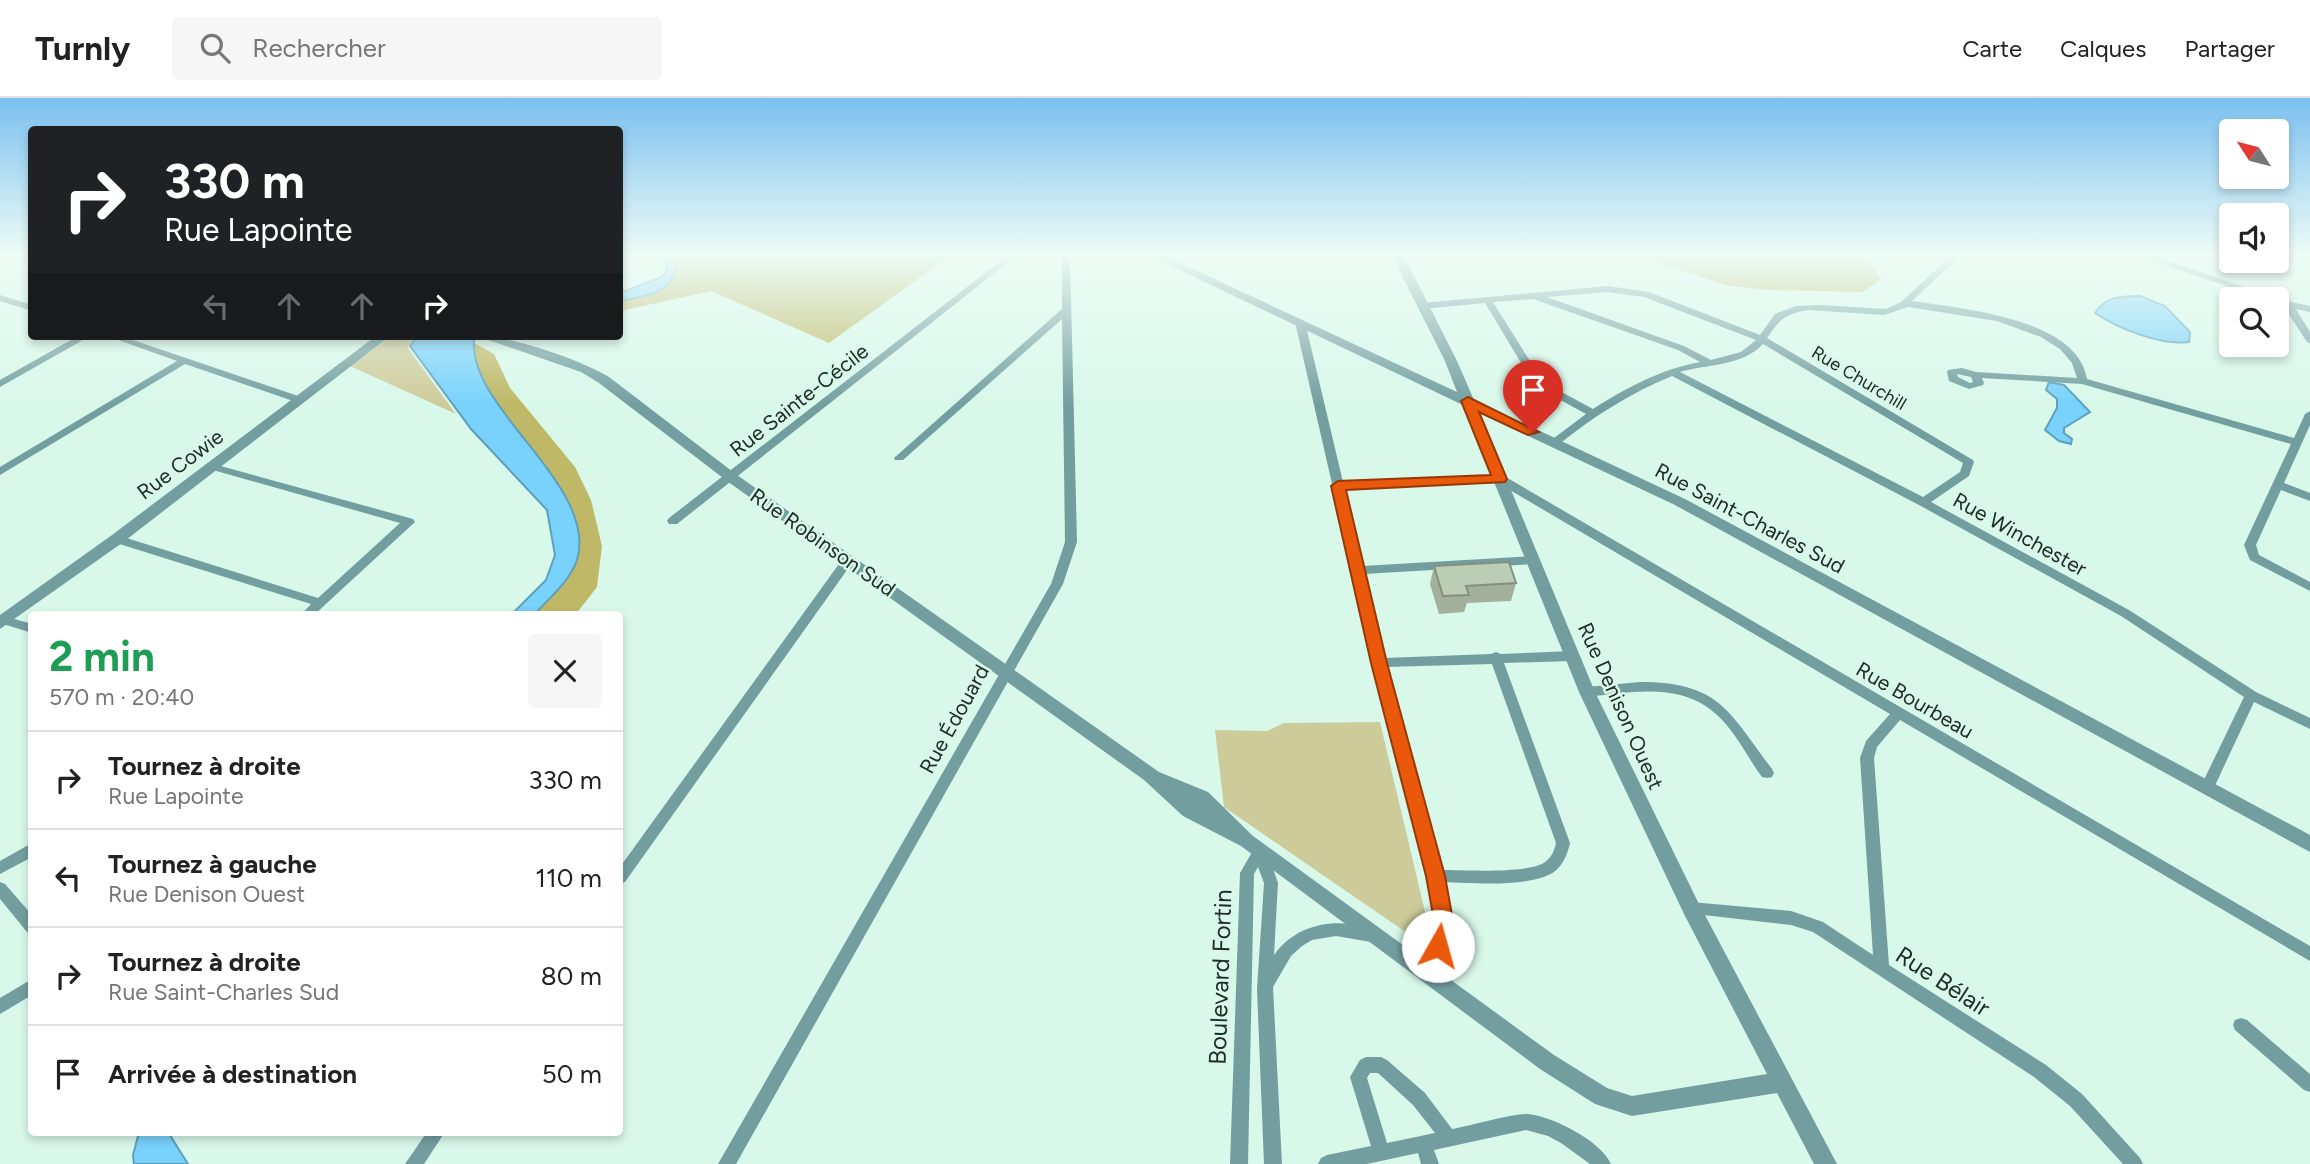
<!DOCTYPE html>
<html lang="fr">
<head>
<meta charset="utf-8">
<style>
	:root { --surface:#fff; --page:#f6f6f6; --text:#222; --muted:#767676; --line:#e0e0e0 }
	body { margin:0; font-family:Figtree,sans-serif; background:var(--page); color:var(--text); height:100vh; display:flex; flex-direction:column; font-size:26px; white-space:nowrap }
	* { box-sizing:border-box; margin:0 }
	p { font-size:23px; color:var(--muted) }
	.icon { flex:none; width:38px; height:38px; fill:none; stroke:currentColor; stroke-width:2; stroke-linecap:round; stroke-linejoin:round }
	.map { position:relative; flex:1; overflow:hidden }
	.details { position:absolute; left:28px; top:513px; width:595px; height:525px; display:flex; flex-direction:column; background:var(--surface); border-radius:7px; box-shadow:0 4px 10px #0003 }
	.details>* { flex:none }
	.hud { position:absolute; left:28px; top:28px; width:595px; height:214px; border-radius:7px; box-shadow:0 4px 10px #0003; background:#202124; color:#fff; overflow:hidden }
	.needle { width:46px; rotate:306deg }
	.tools { position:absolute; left:2219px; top:21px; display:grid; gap:14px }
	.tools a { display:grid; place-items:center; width:70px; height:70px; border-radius:7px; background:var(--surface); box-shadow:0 4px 10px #0003; font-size:35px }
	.pin { position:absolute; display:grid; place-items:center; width:60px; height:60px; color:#fff; margin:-72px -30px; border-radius:50% 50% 50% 0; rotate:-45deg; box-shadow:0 0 7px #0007 }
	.pin .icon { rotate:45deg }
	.me { position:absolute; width:77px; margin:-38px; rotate:7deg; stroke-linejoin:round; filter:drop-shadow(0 0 5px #0008) }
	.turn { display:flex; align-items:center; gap:24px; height:147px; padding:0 21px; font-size:32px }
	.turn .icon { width:91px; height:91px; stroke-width:2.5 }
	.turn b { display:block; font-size:49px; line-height:60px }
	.lanes { display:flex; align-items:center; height:66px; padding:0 21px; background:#0003; justify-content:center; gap:35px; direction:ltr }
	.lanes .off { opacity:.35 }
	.round { display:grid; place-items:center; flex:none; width:74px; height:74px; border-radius:7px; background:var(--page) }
	.headline { display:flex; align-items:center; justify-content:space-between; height:119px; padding:0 21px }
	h1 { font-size:42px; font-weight:700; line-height:52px; color:#1e9e55 }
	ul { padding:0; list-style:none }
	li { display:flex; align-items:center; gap:21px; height:98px; padding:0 21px; border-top:2px solid var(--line) }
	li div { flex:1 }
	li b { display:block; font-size:26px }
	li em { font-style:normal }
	header { display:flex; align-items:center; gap:42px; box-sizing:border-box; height:98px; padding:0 35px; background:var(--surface); border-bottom:2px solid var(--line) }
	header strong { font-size:33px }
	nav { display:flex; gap:38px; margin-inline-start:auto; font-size:24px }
	.search { width:490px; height:63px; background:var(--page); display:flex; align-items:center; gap:18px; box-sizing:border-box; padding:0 24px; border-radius:7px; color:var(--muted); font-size:26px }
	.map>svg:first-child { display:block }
	.green { fill:#cecb9b }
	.forest { fill:#bfb866 }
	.water { fill:#78d2fc; stroke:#5ea0bc; stroke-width:2 }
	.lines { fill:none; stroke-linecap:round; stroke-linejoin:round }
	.minor { fill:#739ea0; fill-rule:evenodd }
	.tertiary { fill:#739ea0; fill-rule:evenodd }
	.wall { fill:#a2b09c }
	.building { fill:#bccdb5; stroke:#84907f; stroke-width:2 }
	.route { fill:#ea580c; stroke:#983908; stroke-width:2 }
	.labels { text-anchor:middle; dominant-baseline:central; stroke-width:5; stroke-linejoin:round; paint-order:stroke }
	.far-street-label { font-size:18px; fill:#202c27; stroke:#d8f8ea }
	.street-label { font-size:21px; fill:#202c27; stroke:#d8f8ea }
	.near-street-label { font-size:24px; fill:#202c27; stroke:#d8f8ea }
</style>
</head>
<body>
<header>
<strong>Turnly</strong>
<div class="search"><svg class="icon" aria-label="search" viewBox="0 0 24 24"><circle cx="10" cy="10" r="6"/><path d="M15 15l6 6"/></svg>Rechercher</div>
<nav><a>Carte</a><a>Calques</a><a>Partager</a></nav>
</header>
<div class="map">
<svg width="2310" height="1066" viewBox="0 0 2310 1066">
	<rect width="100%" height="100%" fill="#d8f8ea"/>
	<path class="green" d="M392 238H417L407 249 456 316 350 268Z
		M1380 624 1427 822V830L1417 839 1410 837 1224 709 1215 632 1267 633 1284 625Z"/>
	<path class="forest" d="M676 158H950L829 245 711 193 620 213V203L662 191Z
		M1639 158H1854L1868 162 1881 181 1863 194 1771 192 1728 188Z
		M474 245 494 256 510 290 575 369 591 402 602 448 597 489 576 516H535C549 500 571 483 577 461 598 387 467 308 474 245Z"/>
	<path class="water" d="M664 158H676L674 161C682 193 644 199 620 203V195L662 179 667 172Z
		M2140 198 2165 208 2190 234 2189 244C2161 248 2117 230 2095 215 2107 197 2121 199 2140 198Z
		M418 238H482L474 242C468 311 599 388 577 462 570 483 549 500 535 516H512L546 482 555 457 547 412 471 331 410 248Z
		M2049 284 2064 287 2090 314 2064 330V335L2072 341 2071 346 2059 343 2045 332 2057 310V301L2046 292Z
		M139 1034H168L188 1066H134L133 1057Z"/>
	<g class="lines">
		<path class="minor" d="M1007 158H1016L677 426H669L667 423 669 420Z
			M1062 158H1070L1077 444 1063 486 736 1066H718L1051 486 1065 444 1062 221 903 362H895L894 360 1062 211Z
			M1951 158H1960L1912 203C1959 210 2058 219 2082 266 2084 270 2086 276 2087 281L2294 340 2305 316 2310 313V327L2284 385 2310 395V403L2281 392 2256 447 2259 457 2310 484V493L2250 462 2244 447 2291 346 2082 286 1982 280 1984 285 1983 287 1969 291 1949 283 1947 274 1948 272 1962 270 1976 274 2077 280 2072 265 2060 251 2041 239 1997 223 1908 209 1884 217 1808 212C1785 216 1780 221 1767 240L1973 362 1974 364 1969 378 1931 404 2129 512 2256 594 2310 620V631L2254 604 2212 694 2207 696 2202 694 2200 690 2244 599 2121 518 1919 407 1672 278C1630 295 1593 319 1558 347H1550L1549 345 1550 343 1586 316 1535 288 1485 205 1422 211 1417 208 1422 205 1608 188 1649 194 1760 237 1775 216 1796 208 1821 207 1886 211 1901 204ZM1608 194 1644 199 1756 242 1741 254 1711 262 1684 248 1547 199ZM1533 201 1678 252 1700 264C1661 271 1626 290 1593 311L1543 284 1493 204ZM1763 246 1963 365 1960 374 1923 399 1680 274C1707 266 1743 268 1763 246ZM1957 276 1971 279 1973 284 1970 285 1958 279Z
			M2143 158H2155L2278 201H2265L2144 160Z
			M0 197 32 207V213L0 203Z
			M2287 203 2310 208V214L2296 211 2310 234V245L2307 244 2282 206Z
			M1300 221 1305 224 1343 384 1504 378 2310 848V863L1900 622 1877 649 1874 660 1889 867 2046 967 2082 996 2140 1060 2143 1066H2123L2070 1008 2034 979 1813 834 1791 827 1686 815 1684 810 1686 805 1691 804 1791 813 1823 824 1873 857 1860 660 1866 643 1890 616 1498 385 1344 391 1362 468 1533 458 1539 462 1533 466 1364 476 1384 560 1491 556 1496 554 1501 556 1572 553 1576 555 1578 558 1576 561 1572 563 1504 565 1570 745C1568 755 1563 767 1554 774 1529 790 1474 785 1444 784 1450 812 1454 837 1437 862 1433 868 1430 875 1422 878L1417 876 1414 871 1431 845 1435 834 1436 817 1429 778 1373 565 1295 224ZM1492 566 1556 745C1554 753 1552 759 1545 764 1529 776 1464 772 1442 772L1386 569Z
			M78 238H90L0 289V282Z
			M107 238H121L304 300 305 302 300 305 296 304 185 266 0 377V369L177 263Z
			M210 365 413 421 415 424 315 516H302L311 506 113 444 111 441 113 438 117 437 318 500 400 425 206 370 205 368 206 366Z
			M848 458 852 459 854 462 852 465 625 784 620 786V769L844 459Z
			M4 518 32 526V535L0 525V519Z
			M1640 584C1720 584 1729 614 1772 671L1774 675 1772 679 1767 680 1762 679C1747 659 1736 634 1717 617 1682 584 1631 594 1587 599L1582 597 1581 594 1582 591 1587 589Z
			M32 745V759L0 776V763Z
			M1260 747 1265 749 1267 753 1278 785 1274 857C1298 824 1339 819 1376 832L1378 837 1376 842 1371 844 1336 838 1312 842 1302 848 1291 858 1273 889 1282 1066H1264L1257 891 1264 785 1258 769 1254 776 1248 1066H1230L1240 775 1255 749Z
			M0 784 5 786 32 817V835L27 834 0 801Z
			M32 881V897L0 916V900Z
			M2241 920 2247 922 2310 976V994L2304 992 2235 932 2233 927 2235 922Z
			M1366 959H1381L1387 962 1425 995 1452 1031C1470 1028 1513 1015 1528 1016 1552 1018 1601 1043 1611 1066H1590L1561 1045 1548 1038 1526 1032 1434 1052 1439 1066H1421L1418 1055 1367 1066H1318L1321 1060 1327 1057 1371 1048 1350 979 1360 962ZM1370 975H1378L1413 1007 1435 1035 1387 1045 1367 980Z
			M427 1034H445L424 1066H405Z"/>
		<path class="tertiary" d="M1150 158H1165L1457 294 1445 263 1392 158H1404L1457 263 1474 302 1685 401 2310 737V754L1675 407 1479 315 1595 594 1698 804 1837 1066H1814L1777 995 1632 1018 1595 1006 1540 971 1241 748 1183 718 1144 682 727 383 599 285 581 274 477 238C512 238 578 261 609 279L737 377 1159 674 1208 694 1253 738 1554 957 1607 990 1632 998 1767 976 1684 816 1579 594 1463 307Z
			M376 238H390L122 445 0 531V517L112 437Z"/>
	</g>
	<path class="wall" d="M1434 468 1516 485 1511 503 1467 505 1464 514 1439 516 1430 486Z"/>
	<path class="building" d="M1509 464 1516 485 1466 488 1469 497 1443 498 1434 468Z"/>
	<linearGradient id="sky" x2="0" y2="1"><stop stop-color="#7bc0f0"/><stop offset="0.51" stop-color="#edfcf6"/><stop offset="1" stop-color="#edfcf6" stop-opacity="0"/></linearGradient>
	<rect width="2310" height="307" fill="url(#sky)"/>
	<path class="route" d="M1468 299 1539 334 1528 337 1479 314 1507 381 1505 384 1346 392 1387 565 1445 778 1452 817 1445 854 1438 857 1431 854 1428 848 1433 817 1426 778 1371 565 1331 388 1338 383 1491 377 1461 303Z"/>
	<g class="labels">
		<g class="far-street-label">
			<text transform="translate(1859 280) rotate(31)">Rue Churchill</text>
		</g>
		<g class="street-label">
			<text transform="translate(799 302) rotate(-38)">Rue Sainte-Cécile</text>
			<text transform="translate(180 366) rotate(-37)">Rue Cowie</text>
			<text transform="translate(1750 420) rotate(28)">Rue Saint-Charles Sud</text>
			<text transform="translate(2020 436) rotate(29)">Rue Winchester</text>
			<text transform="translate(823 444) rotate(35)">Rue Robinson Sud</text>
			<text transform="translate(1915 602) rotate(30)">Rue Bourbeau</text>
			<text transform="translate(1621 608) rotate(66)">Rue Denison Ouest</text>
			<text transform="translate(954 621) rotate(-61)">Rue Édouard</text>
		</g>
		<g class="near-street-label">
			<text transform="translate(1220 879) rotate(-88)">Boulevard Fortin</text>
			<text transform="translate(1943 883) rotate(33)">Rue Bélair</text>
		</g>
	</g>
</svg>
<div class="tools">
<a><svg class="needle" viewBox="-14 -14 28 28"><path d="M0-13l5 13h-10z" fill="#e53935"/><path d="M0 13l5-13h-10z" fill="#767676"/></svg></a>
<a><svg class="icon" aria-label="sound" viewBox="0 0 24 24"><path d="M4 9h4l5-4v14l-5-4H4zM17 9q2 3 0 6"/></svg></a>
<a><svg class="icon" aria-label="search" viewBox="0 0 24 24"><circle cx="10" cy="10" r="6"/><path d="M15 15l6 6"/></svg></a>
</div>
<div class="pin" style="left:1533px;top:334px;background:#d93025"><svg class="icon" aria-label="arrive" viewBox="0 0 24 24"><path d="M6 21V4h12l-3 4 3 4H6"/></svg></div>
<svg class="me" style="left:1438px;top:848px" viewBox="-20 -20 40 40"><circle r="19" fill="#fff"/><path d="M0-13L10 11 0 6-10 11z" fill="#ea580c"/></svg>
<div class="hud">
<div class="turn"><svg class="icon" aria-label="right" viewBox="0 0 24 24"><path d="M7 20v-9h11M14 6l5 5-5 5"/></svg><div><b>330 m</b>Rue Lapointe</div></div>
<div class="lanes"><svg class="icon off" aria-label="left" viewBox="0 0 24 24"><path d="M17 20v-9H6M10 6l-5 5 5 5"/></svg><svg class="icon off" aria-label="ahead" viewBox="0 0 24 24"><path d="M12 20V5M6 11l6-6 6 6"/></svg><svg class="icon off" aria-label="ahead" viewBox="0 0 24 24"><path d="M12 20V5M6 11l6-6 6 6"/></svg><svg class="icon" aria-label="right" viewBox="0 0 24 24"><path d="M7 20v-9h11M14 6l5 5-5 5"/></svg></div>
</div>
<section class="details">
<div class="headline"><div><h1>2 min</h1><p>570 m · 20:40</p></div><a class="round"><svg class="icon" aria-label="close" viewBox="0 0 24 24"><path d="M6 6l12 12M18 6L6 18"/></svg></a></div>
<ul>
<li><svg class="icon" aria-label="right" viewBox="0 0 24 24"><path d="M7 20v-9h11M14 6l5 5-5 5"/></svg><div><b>Tournez à droite</b><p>Rue Lapointe</p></div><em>330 m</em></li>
<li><svg class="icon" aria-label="left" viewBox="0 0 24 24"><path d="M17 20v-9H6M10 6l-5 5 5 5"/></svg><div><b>Tournez à gauche</b><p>Rue Denison Ouest</p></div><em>110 m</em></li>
<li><svg class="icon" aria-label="right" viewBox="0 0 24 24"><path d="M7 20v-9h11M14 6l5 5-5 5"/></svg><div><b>Tournez à droite</b><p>Rue Saint-Charles Sud</p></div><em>80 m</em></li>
<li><svg class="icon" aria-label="arrive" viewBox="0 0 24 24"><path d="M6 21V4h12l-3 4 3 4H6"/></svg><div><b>Arrivée à destination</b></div><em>50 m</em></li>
</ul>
</section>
</div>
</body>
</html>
